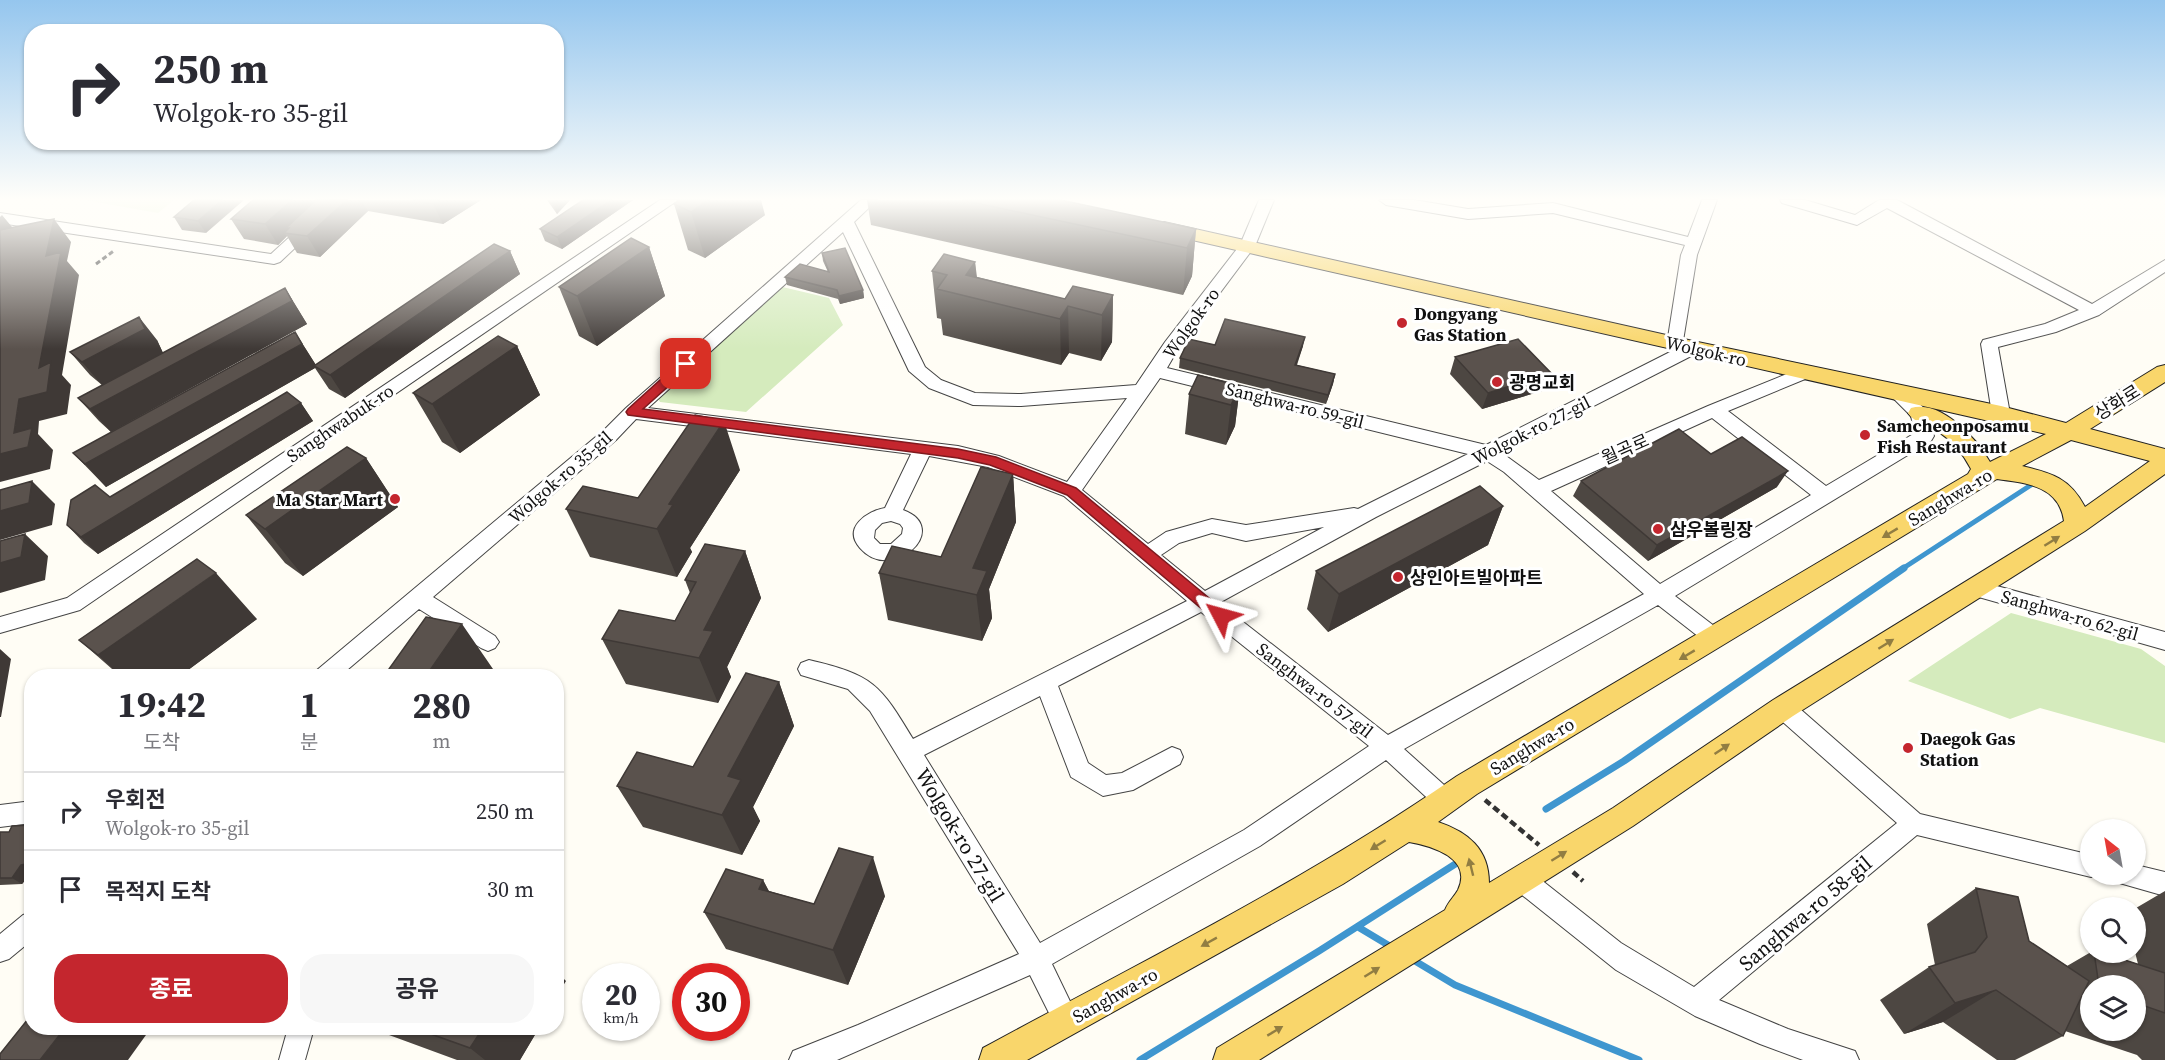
<!DOCTYPE html>
<html lang="ko">
<head>
<meta charset="utf-8">
<style>
	:root { --surface:#fff; --page:#f7f7f7; --text:#2b2b33; --muted:#7c7c81; --line:#e1e1e2; --accent:#c4262e }
	body { margin:0; font-family:"Source Serif 4","Noto Sans KR",serif; background:var(--page); color:var(--text); height:100vh; display:flex; flex-direction:column; font-size:22px; white-space:nowrap }
	* { box-sizing:border-box; margin:0 }
	p { font-size:20px; color:var(--muted) }
	.icon { flex:none; width:33px; height:33px; fill:none; stroke:currentColor; stroke-width:2; stroke-linecap:round; stroke-linejoin:round }
	.map { position:relative; flex:1; overflow:hidden }
	.side { position:absolute; left:24px; top:669px; width:540px; height:366px; display:flex; flex-direction:column; background:var(--surface); border-radius:24px; box-shadow:0 2px 4px #0004 }
	.side>* { flex:none }
	.banner { position:absolute; left:24px; top:24px; width:540px; height:126px; border-radius:24px; box-shadow:0 2px 4px #0004; background:#fff; color:var(--text); overflow:hidden }
	.needle { width:39px; rotate:329deg }
	.tools { position:absolute; left:2080px; top:819px; display:grid; gap:12px }
	.tools a { display:grid; place-items:center; width:66px; height:66px; border-radius:50%; background:var(--surface); box-shadow:0 2px 4px #0004; font-size:30px }
	.speed { position:absolute; left:582px; top:963px; display:flex; gap:12px; font-size:30px; font-weight:700; text-align:center }
	.speed>* { display:grid; place-content:center; width:78px; height:78px; border-radius:50%; background:var(--surface); box-shadow:0 2px 4px #0004; line-height:1 }
	.speed small { font-size:15px; font-weight:400 }
	.speed .limit { border:9px solid #d22; background:#fff; color:#111 }
	.pin { position:absolute; display:grid; place-items:center; width:51px; height:51px; color:#fff; margin:-26px; border-radius:12px; box-shadow:0 3px 9px #0006 }
	.me { position:absolute; width:66px; margin:-33px; rotate:309deg; stroke-linejoin:round; filter:drop-shadow(0 0 4px #0008) }
	.turn { display:flex; align-items:center; gap:21px; height:126px; padding:0 30px; font-size:27px }
	.turn .icon { width:78px; height:78px; stroke-width:2.5 }
	.turn b { display:block; font-size:42px; line-height:51px }
	.eta { display:flex; justify-content:space-evenly; align-items:center; height:102px; text-align:center }
	.eta b { font-size:36px; font-weight:700; line-height:42px }
	.cta { display:flex; gap:12px; margin-top:auto; padding:12px 30px }
	.cta a { flex:1; height:69px; border-radius:24px; background:var(--accent); color:#fff; font-size:24px; font-weight:700; line-height:69px; text-align:center }
	.cta a+a { background:var(--page); color:var(--text) }
	ul { padding:0; list-style:none }
	li { display:flex; align-items:center; gap:18px; height:78px; padding:0 30px; border-top:2px solid var(--line) }
	li div { flex:1 }
	li b { display:block; font-size:22px }
	li em { font-style:normal }
	.map>svg:first-child { display:block }
	.green { fill:#d5ebbd }
	.pitch { fill:#e6f2cf }
	.lines { fill:none; stroke-linecap:round; stroke-linejoin:round }
	.stream-far1 { stroke:#3f96cf; stroke-width:5 }
	.stream { stroke:#3f96cf; stroke-width:7 }
	.minor-casing { stroke:#444; stroke-width:2 }
	.major-casing { stroke:#222; stroke-width:2 }
	.path-far1 { stroke:#333; stroke-width:3; stroke-dasharray:5 3; stroke-linecap:butt }
	.path { stroke:#333; stroke-width:4.5; stroke-dasharray:7 4; stroke-linecap:butt }
	.minor { fill:#fff; fill-rule:evenodd }
	.major { fill:#f9d66b; fill-rule:evenodd }
	.wall { fill:#4d4742; fill-rule:evenodd }
	.shaded-wall { fill:#3f3936 }
	.building { fill:#5a524d; stroke:#3f3936; stroke-width:1.5 }
	.oneway { fill:#917d42 }
	.route { fill:#c4262e; stroke:#7f191e; stroke-width:1.5 }
	.poi-dot { fill:#c4262e; stroke:#fff; stroke-width:2 }
	.labels { text-anchor:middle; dominant-baseline:central; stroke-width:6; stroke-linejoin:round; paint-order:stroke }
	.poi-label { font-size:18px; font-weight:bold; fill:#111; stroke:#fff; text-anchor:start }
	.street-label { font-size:18px; fill:#111; stroke:#fff }
	.near-street-label { font-size:21px; fill:#111; stroke:#fff }
</style>
</head>
<body>
<div class="map">
<svg width="2165" height="1060" viewBox="0 0 2165 1060">
	<rect width="100%" height="100%" fill="#fffdf5"/>
	<path class="green" d="M774 285 829 298 843 325 746 412 660 402 654 392Z
		M2011 613 2141 649 2165 666V743L2040 708 2010 719 1908 681Z"/>
	<path class="pitch" d="M84 200H174L158 213Z"/>
	<g class="lines">
		<path class="stream-far1" d="M1902 569 2031 485"/>
		<path class="stream" d="M1546 809 1624 761 1904 568
			M1358 927 1393 948
			M1410 958 1455 985 1639 1060
			M1140 1060 1319 951 1460 861"/>
		<defs>
			<path id="minor" d="M330 200H346L280 262 274 264 0 223V213L271 254Z
				M660 200H678L80 610 0 633V617L67 598Z
				M861 200H877L854 222 925 367 941 380 975 393 1021 394 1136 385 1165 342 1240 245 1259 200H1274L1255 246 1178 349 1167 368 1486 445 1676 349 1669 348 1667 344 1681 255 1685 245 1553 213 1468 219 1386 205 1379 200H1414L1468 209 1553 203 1688 237 1702 200H1717L1697 255 1682 347 1693 342 1699 344 1702 348 1699 352 1502 453 1539 480 1708 406 1804 367 1810 369 1813 373 1810 377 1728 411 1826 486 1915 433 1911 416 1888 393 1891 389H1903L1925 409 1934 436 1931 441 1675 596 1722 632 1725 638 1722 644 1715 647 1708 644 1658 605 1404 749 1453 793 1457 800 1453 807 1445 811 1437 807 1386 760 1260 846 1052 964 1080 1022 1076 1031 1067 1035 1058 1031 1030 975 837 1060H789L793 1051 858 1025 1019 954 870 711 848 689 801 675 798 669 801 663 809 660C873 675 880 684 913 739L1187 601 1064 496 988 467 929 456 903 510C953 528 892 585 860 548 842 528 867 511 885 508L911 454 636 419 616 440 433 597 495 636 499 642 495 648 488 651 481 648 419 609 340 676H314L317 670 604 430 626 408ZM843 232 909 371 929 388 973 405 1021 406 1127 398 1067 482 999 456 958 446 648 408ZM1160 378 1468 454 1358 509 1354 508 1246 525 1212 519 1166 532 1148 544 1082 490ZM1712 418 1811 495 1660 584 1551 491ZM1487 461 1504 472 1644 594 1388 735 1219 603 1376 517ZM891 521 900 524 903 528 902 534 891 544H880L874 538 875 530 882 523ZM1324 527 1205 591 1161 555 1179 543 1212 533 1246 541ZM1201 612 1369 746 1244 830 1040 943 924 755 1040 696 1071 777 1103 796 1133 790 1180 764 1183 757 1180 750 1172 747 1122 773 1106 775 1088 763 1058 686Z
				M1780 200H1805L1855 215 1879 200H1897L2092 304 2165 260V272L2099 315 2056 332 1998 347 2010 414 2007 418 2001 420 1995 418 1992 414 1981 344 1983 340 2045 324 2079 310 1887 208 1857 225 1782 203Z
				M1975 580 2165 632V650L1968 594 1965 588 1968 582Z
				M1783 699 1791 701 1920 814 2091 855V874H2098L2091 877 1917 835 1719 1000 1788 1029 1855 1051 1859 1060H1803L1760 1044 1695 1016 1616 970 1512 887 1509 879 1512 871 1521 867 1530 871 1621 943 1694 987 1897 823 1775 715 1772 708 1775 701Z
				M32 801V823L0 827V805Z
				M2136 865 2165 872V896L2116 882 2113 874H2136Z
				M32 912V940L9 959 0 962V934L23 915Z
				M288 1028H314L305 1060H279Z"/>
			<path id="major" d="M1164 222 1693 341 2001 406 2066 423 2157 367 2165 365V382L2090 429 2165 449V474L2085 531 1793 716 1633 826 1259 1060H1213L1217 1048 1445 910C1448 902 1454 897 1458 890 1473 858 1432 846 1409 842L1343 884 1027 1060H979L983 1048C1143 961 1307 880 1457 776L1968 474 1971 469C1963 454 1954 442 1940 433 1930 426 1914 423 1908 413L1911 408C1941 399 1977 439 1990 462L2046 434 1157 232 1155 228 1157 224ZM2071 440 2150 461 2085 507C2070 478 2052 473 2022 466ZM1997 479C2027 483 2059 486 2064 521L1773 700 1613 808 1489 883C1489 849 1468 832 1438 822L1477 794Z"/>
		</defs>
		<use href="#minor" class="minor-casing"/>
		<use href="#major" class="major-casing"/>
		<path class="path-far1" d="M96 264 115 250"/>
		<path class="path" d="M1485 800 1539 845
			M1573 872 1583 881"/>
		<use href="#minor" class="minor"/>
		<use href="#major" class="major"/>
	</g>
	<path class="wall" d="M194 200 206 233 182 230 174 217Z
		M253 200H481L443 224 368 211 320 257 297 253 287 236 278 245 244 239 231 219Z
		M547 200H570L557 214Z
		M583 200H633L562 249 545 241 540 229Z
		M867 200H1061L1196 229 1192 276 1183 295 871 225Z
		M674 204 765 215 705 258 688 250Z
		M649 247 665 296 597 346 579 336 559 287Z
		M510 251 520 274 345 398 329 389 315 368 106 487 73 453 295 332 316 365Z
		M822 253 863 290 864 298 840 304 838 299 787 285 785 277 828 272 823 261Z
		M975 262 977 277 1065 299 1113 295 1112 342 1101 361 1069 353 1061 365 943 335 941 319 937 318 932 271Z
		M285 288 307 324 111 432 99 421 78 398Z
		M157 340 163 353 102 385 90 375 70 352Z
		M1215 345 1303 346 1297 365 1335 374 1333 384 1326 404 1179 368 1180 358Z
		M517 346 540 395 460 453 442 442 413 393Z
		M1455 357 1551 373 1545 390 1482 409 1450 374Z
		M1240 386 1235 426 1226 445 1185 434 1189 394Z
		M301 403 313 421 98 554 84 543 67 525Z
		M1711 454 1777 487 1648 561 1573 496 1581 481Z
		M366 458 398 507 303 576 285 563 246 515Z
		M740 470 690 548 692 552 677 577 590 557 566 509 638 498Z
		M1013 474 1016 522 989 589 992 618 982 641 888 620 879 573 941 557Z
		M1503 506 1488 545 1328 632 1307 609 1316 571Z
		M745 551 761 598 727 667 731 677 718 703 626 684 602 639 675 621 690 593 685 580Z
		M257 619 180 676H120L79 640Z
		M779 682 794 726 753 807 760 821 742 855 643 827 617 786 693 767Z
		M32 825V872L22 884 0 885V832H9Z
		M763 880 769 891 814 904 885 896 848 985 726 949 704 912Z
		M1976 888 2029 941 2067 966 2091 952H2100L2138 964 2135 952 2136 908 2165 891V1060H2142L2137 1055 2065 1031 2063 1036 2015 1060H1997L1943 1022 1904 1034 1880 1000 1929 967 1935 965 1927 924ZM2091 986H2136V1030H2091Z
		M379 1028H539L520 1060H457L389 1035Z"/>
	<path class="shaded-wall" d="M222 200H244L206 233 198 221Z
		M292 200H326L289 228H286L290 233H284L287 236 278 245 265 224Z
		M347 200H362L368 211 320 257 307 236Z
		M439 200H481L443 224 433 204Z
		M551 200H570L557 214Z
		M611 200H633L562 249 557 237Z
		M708 200H761L765 215 705 258 691 212Z
		M2 215 12 227 0 237V217Z
		M54 219 71 242 67 261 79 275 62 375 71 385 67 414 39 421 38 434 53 450 50 469 0 482V454L14 433 19 399 39 368 46 256Z
		M1196 229 1192 276 1183 295 1187 248Z
		M649 247 665 296 597 346 577 296Z
		M510 251 520 274 345 398 330 375Z
		M975 262 978 299 966 275Z
		M285 288 307 324 111 432 90 409Z
		M863 290 864 298 840 304 839 296Z
		M1113 295 1112 342 1101 361 1102 315Z
		M1068 306 1069 353 1061 365 1060 319Z
		M139 317 157 340 163 353 102 385 82 362Z
		M295 332 317 367 314 366 315 368 106 487 85 464Z
		M1305 337 1303 346 1293 374 1295 365Z
		M517 346 540 395 460 453 432 404Z
		M1551 373 1545 390 1482 409 1488 393Z
		M1335 374 1333 384 1326 404 1328 395Z
		M1240 386 1235 426 1226 445 1231 405Z
		M301 403 313 421 98 554 81 537Z
		M724 421 740 470 690 548 692 552 677 577 657 529 669 504Z
		M366 458 398 507 303 576 265 529Z
		M1788 471 1777 487 1648 561 1657 545Z
		M1013 474 1016 522 989 589 992 618 982 641 973 568Z
		M32 481 55 504 52 525 0 540V511Z
		M1503 506 1488 545 1328 632 1339 594Z
		M25 534 48 556 45 580 0 593V563Z
		M745 551 761 598 727 667 731 677 718 703 699 658 704 630Z
		M216 573 257 619 180 676H121L98 655Z
		M462 624 493 669 488 676H426Z
		M0 649 11 659 1 717H0Z
		M779 682 794 726 753 807 760 821 742 855 722 815 728 776Z
		M873 857 885 896 848 985 833 950Z
		M32 863V872L22 884 12 878 21 865Z
		M763 880 782 918 759 889Z
		M556 971 566 981 556 997Z
		M1996 990 1943 1022 1904 1034 1955 1003Z
		M65 1028H151L128 1060H40Z
		M483 1028H539L520 1060H485L470 1048Z"/>
	<path class="building" d="M194 200H222L198 221 174 217Z
		M253 200H292L265 224 231 219Z
		M316 200H347L307 236 284 233 289 228H286Z
		M413 200H439L433 204Z
		M583 200H611L557 237 540 229Z
		M679 200H708L691 212 674 204Z
		M962 200H1061L1196 229 1187 248Z
		M54 219 46 256 61 252 39 368 51 362 47 392 19 399 14 433 32 428 28 447 0 454V230Z
		M631 238 649 247 577 296 559 287Z
		M494 244 510 251 330 375 314 366Z
		M845 248 863 290 839 296 837 290 785 277 800 264 829 272 822 253Z
		M944 254 975 262 966 275 1065 299 1073 286 1113 295 1102 315 1068 306 1060 319 937 289 947 275 932 271Z
		M285 288 292 301 90 409 78 398Z
		M139 317 145 329 82 362 70 352Z
		M1225 319 1305 337 1295 365 1335 374 1328 395 1180 358 1189 339 1215 345Z
		M295 332 302 344 85 464 73 453Z
		M498 336 517 346 432 404 413 393Z
		M1518 339 1551 373 1488 393 1455 357Z
		M1198 375 1240 386 1231 405 1189 394Z
		M287 392 301 403 81 537 67 525 71 500 95 485 110 497Z
		M695 415 724 421 669 504 673 505 657 529 566 509 583 486 638 498Z
		M1679 429 1711 454 1742 437 1788 471 1657 545 1581 481Z
		M347 447 366 458 265 529 246 515Z
		M981 467 1013 474 973 568 987 571 977 595 879 573 892 546 941 557Z
		M32 481 29 503 0 511V490Z
		M1480 486 1503 506 1339 594 1316 571Z
		M25 534 21 557 0 563V541Z
		M705 544 745 551 704 630 713 631 699 658 602 639 619 610 675 621 696 582 685 580Z
		M197 559 216 573 98 655 79 640Z
		M426 617 462 624 426 676H384Z
		M746 673 779 682 728 776 741 780 722 815 617 786 637 752 693 767Z
		M32 825V863L21 865 12 878H0V832H9L12 826Z
		M839 848 873 857 833 950 704 912 726 869 763 880 759 889 814 904Z
		M1976 888 2018 897 2029 941 2089 981 2063 1036 1996 990 1955 1003 1929 967 1975 952 1987 937Z
		M2094 952H2100L2165 973V1013L2136 1003V986H2099Z
		M32 1014V1028H65L40 1060H0V1054Z
		M414 1028H483L470 1048Z"/>
	<defs><path id="oneway-solid" d="M-6-.8H1V-3.2L6.5 0L1 3.2V.8H-6Z" transform="scale(1.5)"/></defs>
	<g class="oneway">
		<use href="#oneway-solid" transform="translate(1890 533) rotate(149)"/>
		<use href="#oneway-solid" transform="translate(2052 541) rotate(-32)"/>
		<use href="#oneway-solid" transform="translate(1886 644) rotate(-32)"/>
		<use href="#oneway-solid" transform="translate(1687 655) rotate(149)"/>
		<use href="#oneway-solid" transform="translate(1722 749) rotate(-34)"/>
		<use href="#oneway-solid" transform="translate(1378 845) rotate(148)"/>
		<use href="#oneway-solid" transform="translate(1559 856) rotate(-32)"/>
		<use href="#oneway-solid" transform="translate(1471 867) rotate(-104)"/>
		<use href="#oneway-solid" transform="translate(1209 942) rotate(151)"/>
		<use href="#oneway-solid" transform="translate(1372 972) rotate(-32)"/>
		<use href="#oneway-solid" transform="translate(1275 1031) rotate(-31)"/>
	</g>
	<linearGradient id="sky" x2="0" y2="1"><stop stop-color="#95c6ee"/><stop offset="0.57" stop-color="#fffefa"/><stop offset="1" stop-color="#fffefa" stop-opacity="0"/></linearGradient>
	<rect width="2165" height="349" fill="url(#sky)"/>
	<path class="route" d="M686 360 692 364 690 367 643 409 958 449 996 457 1076 488 1226 612 1229 616 1226 621H1216L1067 495 990 465 958 458 628 415 626 412 628 409 681 361Z"/>
	<g class="poi-dot">
		<circle cx="1402" cy="323" r="6"/>
		<circle cx="1497" cy="382" r="6"/>
		<circle cx="1865" cy="435" r="6"/>
		<circle cx="395" cy="499" r="6"/>
		<circle cx="1658" cy="529" r="6"/>
		<circle cx="1398" cy="577" r="6"/>
		<circle cx="1908" cy="748" r="6"/>
	</g>
	<g class="labels">
		<g class="poi-label">
			<text x="1414" y="313">Dongyang<tspan x="1414" dy="21">Gas Station</tspan></text>
			<text x="1509" y="382">광명교회</text>
			<text x="1877" y="425">Samcheonposamu<tspan x="1877" dy="21">Fish Restaurant</tspan></text>
			<text x="383" y="499" text-anchor="end">Ma Star Mart</text>
			<text x="1670" y="529">삼우볼링장</text>
			<text x="1410" y="577">상인아트빌아파트</text>
			<text x="1920" y="738">Daegok Gas<tspan x="1920" dy="21">Station</tspan></text>
		</g>
		<g class="street-label">
			<text transform="translate(1191 323) rotate(-54)">Wolgok-ro</text>
			<text transform="translate(1706 351) rotate(13)">Wolgok-ro</text>
			<text transform="translate(2117 402) rotate(-32)">상화로</text>
			<text transform="translate(1295 405) rotate(14)">Sanghwa-ro 59-gil</text>
			<text transform="translate(340 423) rotate(-34)">Sanghwabuk-ro</text>
			<text transform="translate(1531 430) rotate(-27)">Wolgok-ro 27-gil</text>
			<text transform="translate(1625 449) rotate(-24)">월곡로</text>
			<text transform="translate(560 477) rotate(-41)">Wolgok-ro 35-gil</text>
			<text transform="translate(1950 497) rotate(-31)">Sanghwa-ro</text>
			<text transform="translate(2070 615) rotate(16)">Sanghwa-ro 62-gil</text>
			<text transform="translate(1315 690) rotate(38)">Sanghwa-ro 57-gil</text>
			<text transform="translate(1532 746) rotate(-31)">Sanghwa-ro</text>
			<text transform="translate(1115 995) rotate(-29)">Sanghwa-ro</text>
		</g>
		<g class="near-street-label">
			<text transform="translate(960 835) rotate(59)">Wolgok-ro 27-gil</text>
			<text transform="translate(1805 913) rotate(-40)">Sanghwa-ro 58-gil</text>
		</g>
	</g>
</svg>
<div class="tools">
<a><svg class="needle" viewBox="-14 -14 28 28"><path d="M0-13l5 13h-10z" fill="#e53935"/><path d="M0 13l5-13h-10z" fill="#7c7c81"/></svg></a>
<a><svg class="icon" aria-label="search" viewBox="0 0 24 24"><circle cx="10" cy="10" r="6"/><path d="M15 15l6 6"/></svg></a>
<a><svg class="icon" aria-label="layers" viewBox="0 0 24 24"><path d="M12 4l9 5-9 5-9-5zM3 14l9 5 9-5"/></svg></a>
</div>
<div class="speed"><div>20<small>km/h</small></div><div class="limit">30</div></div>
<div class="pin" style="left:686px;top:364px;background:#d93025"><svg class="icon" aria-label="arrive" viewBox="0 0 24 24"><path d="M6 21V4h12l-3 4 3 4H6"/></svg></div>
<svg class="me" style="left:1221px;top:616px" viewBox="-20 -20 40 40"><path d="M0-17L14 15 0 8-14 15z" fill="#c4262e" stroke="#fff" stroke-width="4"/></svg>
<div class="banner">
<div class="turn"><svg class="icon" aria-label="right" viewBox="0 0 24 24"><path d="M7 20v-9h11M14 6l5 5-5 5"/></svg><div><b>250 m</b>Wolgok-ro 35-gil</div></div>
</div>
<section class="side">
<div class="eta">
<div><b>19:42</b><p>도착</p></div>
<div><b>1</b><p>분</p></div>
<div><b>280</b><p>m</p></div>
</div>
<ul>
<li><svg class="icon" aria-label="right" viewBox="0 0 24 24"><path d="M7 20v-9h11M14 6l5 5-5 5"/></svg><div><b>우회전</b><p>Wolgok-ro 35-gil</p></div><em>250 m</em></li>
<li><svg class="icon" aria-label="arrive" viewBox="0 0 24 24"><path d="M6 21V4h12l-3 4 3 4H6"/></svg><div><b>목적지 도착</b></div><em>30 m</em></li>
</ul>
<div class="cta"><a>종료</a><a>공유</a></div>
</section>
</div>
</body>
</html>
